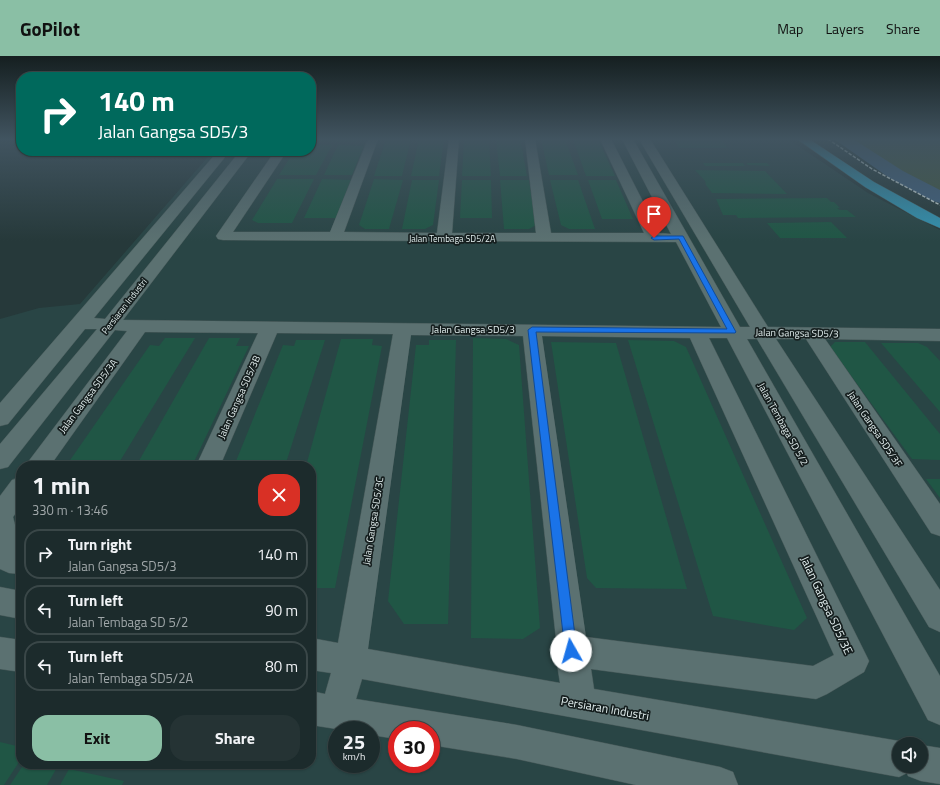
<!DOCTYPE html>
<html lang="en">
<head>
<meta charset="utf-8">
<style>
	:root { --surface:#1c2b2c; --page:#253334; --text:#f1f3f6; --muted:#a0a7a9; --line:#3a4748; --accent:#8abfa5 }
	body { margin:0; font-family:"Titillium Web",sans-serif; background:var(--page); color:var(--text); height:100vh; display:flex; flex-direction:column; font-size:15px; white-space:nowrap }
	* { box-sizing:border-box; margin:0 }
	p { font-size:13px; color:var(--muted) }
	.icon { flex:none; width:22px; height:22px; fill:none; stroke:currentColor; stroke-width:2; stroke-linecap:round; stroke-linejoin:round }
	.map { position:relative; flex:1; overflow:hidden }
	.sheet { position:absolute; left:16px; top:405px; width:300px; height:308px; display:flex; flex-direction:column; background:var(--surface); border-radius:16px; box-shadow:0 1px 3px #0004,0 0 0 1px var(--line) }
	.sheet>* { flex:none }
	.guide { position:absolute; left:16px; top:16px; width:300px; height:84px; border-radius:16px; box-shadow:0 1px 3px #0004,0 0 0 1px var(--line); background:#00695c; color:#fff; overflow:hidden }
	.buttons { position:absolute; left:892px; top:681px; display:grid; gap:8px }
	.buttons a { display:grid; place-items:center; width:36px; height:36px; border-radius:50%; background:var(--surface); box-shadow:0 1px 3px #0004,0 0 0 1px var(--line); font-size:20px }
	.speed { position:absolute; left:328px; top:665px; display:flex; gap:8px; font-size:20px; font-weight:700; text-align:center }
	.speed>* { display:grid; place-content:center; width:52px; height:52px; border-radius:50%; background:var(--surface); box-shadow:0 1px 3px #0004,0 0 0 1px var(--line); line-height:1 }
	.speed small { font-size:10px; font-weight:400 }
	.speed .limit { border:6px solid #d22; background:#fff; color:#111 }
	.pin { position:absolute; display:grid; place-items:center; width:34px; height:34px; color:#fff; margin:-41px -17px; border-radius:50% 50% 50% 0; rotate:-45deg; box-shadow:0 0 4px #0007 }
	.pin .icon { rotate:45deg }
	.me { position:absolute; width:44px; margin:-22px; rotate:353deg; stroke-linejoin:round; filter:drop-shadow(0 0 3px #0008) }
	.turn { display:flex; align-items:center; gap:14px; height:84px; padding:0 16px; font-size:18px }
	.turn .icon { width:52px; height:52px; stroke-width:2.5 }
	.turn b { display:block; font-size:28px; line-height:34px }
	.round { display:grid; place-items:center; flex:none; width:42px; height:42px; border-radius:16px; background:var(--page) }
	.head { display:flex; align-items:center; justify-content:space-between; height:68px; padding:0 16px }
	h1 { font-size:24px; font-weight:700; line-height:30px }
	.cta { display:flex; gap:8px; margin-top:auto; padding:8px 16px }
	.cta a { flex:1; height:46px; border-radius:16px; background:var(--accent); color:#111; font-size:16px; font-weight:700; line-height:46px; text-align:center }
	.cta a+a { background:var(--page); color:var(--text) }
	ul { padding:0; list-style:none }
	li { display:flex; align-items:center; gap:12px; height:50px; margin:0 8px 6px; padding:0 8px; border:2px solid var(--line); border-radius:16px }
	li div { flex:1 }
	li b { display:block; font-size:15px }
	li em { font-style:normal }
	header { display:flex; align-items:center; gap:24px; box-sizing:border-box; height:56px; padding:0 20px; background:var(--accent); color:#111 }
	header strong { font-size:19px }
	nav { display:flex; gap:22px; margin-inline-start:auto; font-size:14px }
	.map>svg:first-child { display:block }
	.built { fill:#294545; fill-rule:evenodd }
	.green { fill:#435842 }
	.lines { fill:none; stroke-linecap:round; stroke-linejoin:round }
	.river { fill:#416180; fill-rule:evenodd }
	.building { fill:#205645 }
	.minor-casing { stroke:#455757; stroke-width:1 }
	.highway-casing { stroke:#455757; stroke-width:1 }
	.minor { fill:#5b7171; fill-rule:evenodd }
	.highway { fill:#3394b2; fill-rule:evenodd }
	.rail { stroke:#cddada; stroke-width:1.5; stroke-dasharray:3.5 1.5; stroke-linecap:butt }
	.route { fill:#1a73e8; stroke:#114b97 }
	.labels { text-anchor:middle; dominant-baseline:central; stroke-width:3.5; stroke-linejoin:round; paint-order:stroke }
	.far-street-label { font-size:9px; fill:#e3efef; stroke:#161f1f }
	.street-label { font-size:10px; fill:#e3efef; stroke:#161f1f }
	.near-street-label { font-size:12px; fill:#e3efef; stroke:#161f1f }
</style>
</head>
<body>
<header>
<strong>GoPilot</strong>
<nav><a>Map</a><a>Layers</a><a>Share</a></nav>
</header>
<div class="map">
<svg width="940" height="729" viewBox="0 0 940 729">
	<rect width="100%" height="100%" fill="#26393a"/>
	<path class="built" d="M311 83H788L868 137 940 174V729H0V263L39 252 80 248 213 95H311ZM21 410H311V708H21ZM337 674H371V708H337ZM397 674H431V708H397ZM899 688H921V710H899Z"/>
	<path class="green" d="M848 83H940V139L899 117Z"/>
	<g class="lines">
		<path class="river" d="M834 83H853L903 115 940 134V147L933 145 891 123Z"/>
	</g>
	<path class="building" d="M311 83H357L355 86 311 85Z
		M386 83H411L402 120H374Z
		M419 83H444L439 120H411Z
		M464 83H489L491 120H462Z
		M496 83H523V86H521L527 120H500Z
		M541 83H565L578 119H549Z
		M573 83H598L615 120H586Z
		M673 83H720L728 92H679Z
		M311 89H332L316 119H279L294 95H311Z
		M338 89 364 90 352 119H324Z
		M703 107H743L745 110H705Z
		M746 107H767L770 110 748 109Z
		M695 114 765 115 787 138 712 137 706 129 705 125Z
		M277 123H314L292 167H258L252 164Z
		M322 123 352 124 337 162H304Z
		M374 123 403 124 389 173H365L359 169Z
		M412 124H439L433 169 425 173H402Z
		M462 124H491L492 162H460Z
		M500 124H529L536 169 529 173H504Z
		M550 124H578L595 173H569L561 169Z
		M588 124H616L633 163H602Z
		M827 142 831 146H834L840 152H837L840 154H847L856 161 738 162 736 159H723L716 143Z
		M831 166 847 182H780L767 167Z
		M165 282H195L117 410H66L150 289 159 290Z
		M209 282H240L236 290H249L192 410H136Z
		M473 282 506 283 519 289 540 572 523 583 471 582Z
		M341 283H373L372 289 382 290 335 532H311V410H306Z
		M296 284H325L285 410H234L283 289 294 290Z
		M429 284H456L448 568H404L388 545 416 289H429Z
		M628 284 674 285 686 291 807 562 794 574 713 560Z
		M551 286 616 287 687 533 596 532 587 522Z
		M835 286H865L940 378V404L912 403 830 291Z
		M881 287H918L927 291 940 305V356Z
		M926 423H940V442Z
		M0 686 21 691V703L4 729H0Z
		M24 708H59L47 729H10Z
		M69 713 124 725 122 729H60Z"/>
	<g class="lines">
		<defs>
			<path id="minor" d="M368 83H378L344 176 437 177 449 83H459L452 177H536L525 83H535L551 177H644L600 83H611L659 177 671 178 622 83H633L740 271H750L639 83H650L768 271 940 273V285L825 283 940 448V480L931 477 806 283H776L940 534V576L929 571 757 283H747L940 620V669L928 664 727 282H709L869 605 864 616 827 638 816 643 591 613 594 633 899 685 905 688H899V710H921V689L940 692V728L921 725 908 720 907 717 899 721 362 623 356 643 517 669 720 711 733 716 738 729H636L517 703 431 689V674H397V683L371 679V674H343L311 669V635L325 638 331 617 311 614V582L338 587 393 278 277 277 220 410H196L258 277 145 276 50 410H25L127 275 115 274 8 411 0 413V388L97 273H85L8 368 0 370V347L218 95H230L94 262 105 263 240 95H252L123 264 721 271 676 186 223 184 218 183 216 180 275 95H287L233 176H330ZM411 279 523 280 557 592 555 595 560 627 368 593ZM542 280 690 282 834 599 813 610 586 581Z
				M21 421V450L13 461 21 492V518L9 517 0 513V440L12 424Z
				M0 531 21 535V563L0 559Z
				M0 581 21 584V616L0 613Z"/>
			<path id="highway" d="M797 83H809L874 126 940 162V172L917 162 865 131Z"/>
		</defs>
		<use href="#minor" class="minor-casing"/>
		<use href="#highway" class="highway-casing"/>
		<use href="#minor" class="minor"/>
		<use href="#highway" class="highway"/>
		<path class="rail" d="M828 83 872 113 940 149"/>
	</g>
	<linearGradient id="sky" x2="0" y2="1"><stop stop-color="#151f20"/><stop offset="0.45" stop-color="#415460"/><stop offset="1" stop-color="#415460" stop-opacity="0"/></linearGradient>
	<rect width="940" height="185" fill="url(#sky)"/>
	<path class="route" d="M683 180 736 276 735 277 536 276 577 595 576 600 571 602 566 600 565 595 528 274 532 271 727 273 679 183 654 184 651 182 654 180Z"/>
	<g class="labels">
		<g class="far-street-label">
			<text x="452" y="182">Jalan Tembaga SD5/2A</text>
			<text transform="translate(124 250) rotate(-52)">Persiaran Industri</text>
		</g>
		<g class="street-label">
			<text x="473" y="273">Jalan Gangsa SD5/3</text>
			<text transform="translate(797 277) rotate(1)">Jalan Gangsa SD5/3</text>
			<text transform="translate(88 340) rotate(-53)">Jalan Gangsa SD5/3A</text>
			<text transform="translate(239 341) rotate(-66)">Jalan Gangsa SD5/3B</text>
			<text transform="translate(783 368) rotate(61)">Jalan Tembaga SD 5/2</text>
			<text transform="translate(875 373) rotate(56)">Jalan Gangsa SD5/3F</text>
			<text transform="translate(373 465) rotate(-81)">Jalan Gangsa SD5/3C</text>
		</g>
		<g class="near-street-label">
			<text transform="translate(827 549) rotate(65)">Jalan Gangsa SD5/3E</text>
			<text transform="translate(605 652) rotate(10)">Persiaran Industri</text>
		</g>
	</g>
</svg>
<div class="buttons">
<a><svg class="icon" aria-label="sound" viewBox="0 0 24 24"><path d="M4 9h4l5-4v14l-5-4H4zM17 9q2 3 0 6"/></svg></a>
</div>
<div class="speed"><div>25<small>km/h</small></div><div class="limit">30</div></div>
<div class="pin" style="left:654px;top:182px;background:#d93025"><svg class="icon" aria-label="arrive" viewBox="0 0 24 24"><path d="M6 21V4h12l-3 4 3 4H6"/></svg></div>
<svg class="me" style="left:571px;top:595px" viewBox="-20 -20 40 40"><circle r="19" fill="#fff"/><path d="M0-13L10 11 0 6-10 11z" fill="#1a73e8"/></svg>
<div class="guide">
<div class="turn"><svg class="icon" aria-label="right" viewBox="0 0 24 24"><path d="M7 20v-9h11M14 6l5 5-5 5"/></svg><div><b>140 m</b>Jalan Gangsa SD5/3</div></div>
</div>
<section class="sheet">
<div class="head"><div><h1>1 min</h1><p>330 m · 13:46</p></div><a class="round" style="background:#d93025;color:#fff"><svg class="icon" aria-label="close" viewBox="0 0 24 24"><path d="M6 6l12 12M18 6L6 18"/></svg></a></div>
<ul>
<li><svg class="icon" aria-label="right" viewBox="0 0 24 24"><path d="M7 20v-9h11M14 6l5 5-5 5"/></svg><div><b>Turn right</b><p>Jalan Gangsa SD5/3</p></div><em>140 m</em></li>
<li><svg class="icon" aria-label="left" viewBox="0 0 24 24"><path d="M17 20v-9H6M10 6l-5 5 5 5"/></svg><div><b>Turn left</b><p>Jalan Tembaga SD 5/2</p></div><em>90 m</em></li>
<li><svg class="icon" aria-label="left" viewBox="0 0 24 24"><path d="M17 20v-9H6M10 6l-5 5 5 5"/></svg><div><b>Turn left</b><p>Jalan Tembaga SD5/2A</p></div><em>80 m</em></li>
</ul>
<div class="cta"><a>Exit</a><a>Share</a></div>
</section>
</div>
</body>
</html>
